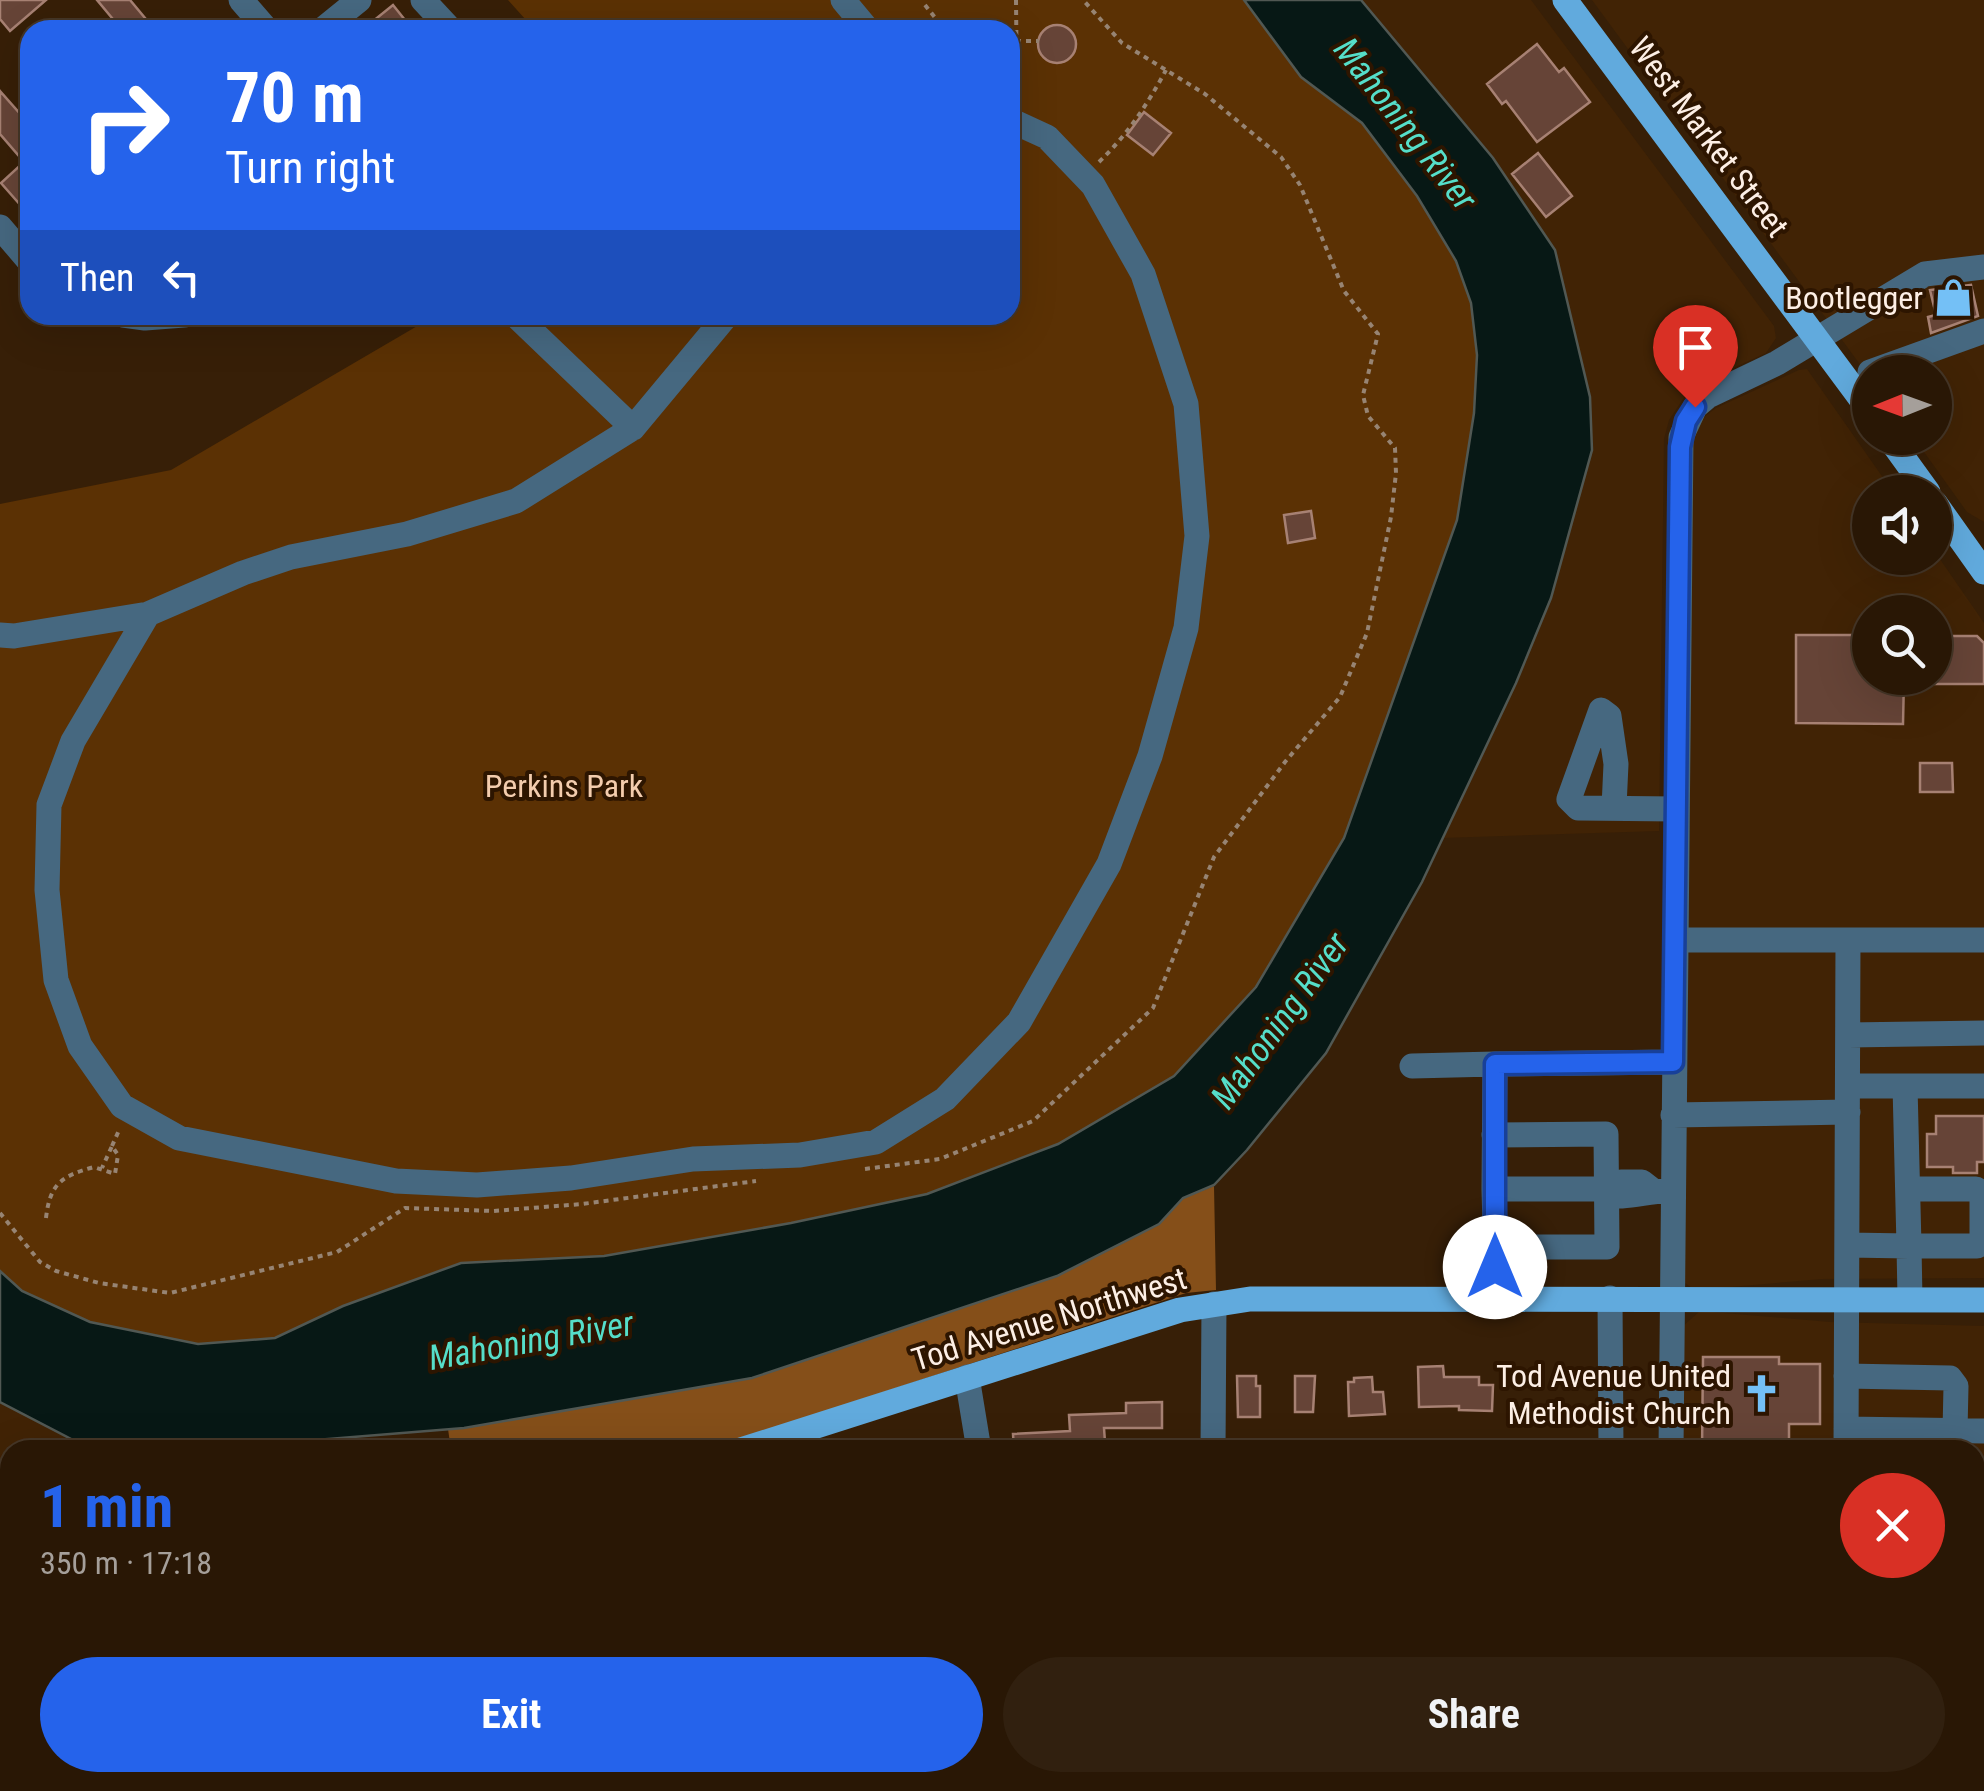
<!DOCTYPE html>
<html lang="en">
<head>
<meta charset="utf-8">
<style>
	:root { --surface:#291705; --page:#31200f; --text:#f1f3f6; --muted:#a59f9a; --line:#453627; --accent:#2563eb }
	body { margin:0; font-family:"Roboto Condensed",sans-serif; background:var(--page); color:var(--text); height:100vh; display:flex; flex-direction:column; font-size:38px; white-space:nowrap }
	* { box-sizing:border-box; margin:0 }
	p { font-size:32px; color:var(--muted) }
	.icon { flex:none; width:55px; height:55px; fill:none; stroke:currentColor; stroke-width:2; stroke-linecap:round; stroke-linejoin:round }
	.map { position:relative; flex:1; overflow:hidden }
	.drawer { position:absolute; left:0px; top:1440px; width:1985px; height:352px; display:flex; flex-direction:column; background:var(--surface); border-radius:30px 30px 0 0; box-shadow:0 10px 40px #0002,0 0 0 2px var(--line) }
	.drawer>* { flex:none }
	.top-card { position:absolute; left:20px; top:20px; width:1000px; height:305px; border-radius:30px; box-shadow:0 10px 40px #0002,0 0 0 2px var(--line); background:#2563eb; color:#fff; overflow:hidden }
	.needle { width:65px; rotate:269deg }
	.controls { position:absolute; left:1852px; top:355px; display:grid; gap:20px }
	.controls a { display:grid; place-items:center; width:100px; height:100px; border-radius:50%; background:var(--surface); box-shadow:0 10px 40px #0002,0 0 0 2px var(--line); font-size:50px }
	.pin { position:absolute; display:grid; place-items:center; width:85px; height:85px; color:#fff; margin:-102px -42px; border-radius:50% 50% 50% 0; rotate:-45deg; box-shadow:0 0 10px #0007 }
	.pin .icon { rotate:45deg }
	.me { position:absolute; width:110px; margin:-55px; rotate:0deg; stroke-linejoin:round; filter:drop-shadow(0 0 8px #0008) }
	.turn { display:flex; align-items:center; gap:35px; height:210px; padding:0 40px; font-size:45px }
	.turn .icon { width:130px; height:130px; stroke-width:2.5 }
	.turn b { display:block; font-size:70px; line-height:85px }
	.then { display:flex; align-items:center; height:95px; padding:0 40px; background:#0003; gap:20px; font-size:38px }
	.round { display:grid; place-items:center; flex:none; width:105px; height:105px; border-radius:52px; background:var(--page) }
	.summary { display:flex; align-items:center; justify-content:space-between; height:170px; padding:0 40px }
	h1 { font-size:60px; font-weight:700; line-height:75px; color:var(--accent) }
	.primary-button { display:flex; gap:20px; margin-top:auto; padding:20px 40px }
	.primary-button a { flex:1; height:115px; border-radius:60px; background:var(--accent); color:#fff; font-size:40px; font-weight:700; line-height:115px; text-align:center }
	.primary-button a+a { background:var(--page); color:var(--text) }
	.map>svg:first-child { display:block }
	.built { fill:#412305; fill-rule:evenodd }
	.green { fill:#5b3104 }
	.forest { fill:#854f19 }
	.water { fill:#071815; stroke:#515853; stroke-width:2.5 }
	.building { fill:#664437; stroke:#a78173; stroke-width:2.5 }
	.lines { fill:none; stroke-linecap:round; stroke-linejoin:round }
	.path { stroke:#978473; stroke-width:4; stroke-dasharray:5 5; stroke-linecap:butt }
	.minor { stroke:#466880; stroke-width:25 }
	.major { stroke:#61aadd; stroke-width:25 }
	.route-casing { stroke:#184099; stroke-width:25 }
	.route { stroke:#2563eb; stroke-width:18 }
	.labels { text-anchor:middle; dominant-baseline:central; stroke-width:8; stroke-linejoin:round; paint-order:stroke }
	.street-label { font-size:32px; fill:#fdefe5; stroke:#2d1500 }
	.poi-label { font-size:32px; fill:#fdefe5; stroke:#2d1500; text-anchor:end }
	.park-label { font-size:32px; fill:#f3ccad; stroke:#2d1500 }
	.water-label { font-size:35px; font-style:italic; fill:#55dec9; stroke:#2d1500 }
</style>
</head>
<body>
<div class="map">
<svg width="1984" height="1791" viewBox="0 0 1984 1791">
	<rect width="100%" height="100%" fill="#371f07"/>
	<path class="built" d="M1361 0H1531L1774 326 1776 338 1766 353 1716 376 1687 393 1669 420 1664 439 1659 831 1442 838 1516 683 1551 598 1592 450 1555 250 1493 158Z
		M1592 0H1984V522L1967 512 1914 438H1935V372H1870V378Z
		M1807 369 1893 492H1870V558H1935V552L1984 623V1278L1822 1279 1695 1290 1685 1283 1690 445 1703 418 1716 408 1799 370ZM1870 612H1935V678H1870Z
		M1700 1311 1830 1322 1984 1326V1647H1975V1450H1679L1682 1327Z
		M0 1402 77 1442 139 1450H10V1521L0 1524Z
		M1975 1676 1984 1677V1791H1676V1782H1975Z"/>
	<path class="green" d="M508 0H1244L1301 77 1362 123 1417 196 1456 261 1471 303 1477 355 1474 413 1458 520 1344 838 1256 987 1174 1076 1058 1144 927 1194 791 1223 604 1256 461 1263 343 1306 275 1338 198 1344 90 1322 22 1291 0 1271V504L171 470 419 325 428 315H1010V30H535Z"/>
	<path class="forest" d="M1214 1186 1216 1290 1186 1293 707 1450H451L448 1429 752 1378 1057 1276 1159 1224 1183 1198Z"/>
	<path class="water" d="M1244 0H1361L1493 158 1555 250 1590 397 1592 450 1551 598 1516 683 1422 882 1326 1053 1247 1150 1214 1185 1183 1198 1159 1224 1057 1276 752 1378 464 1428 194 1450H139L77 1442 0 1402V1271L22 1291 90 1322 198 1344 275 1338 343 1306 461 1263 604 1256 791 1223 927 1194 1058 1144 1174 1076 1256 987 1344 838 1457 520 1474 413 1477 355 1471 303 1456 261 1417 196 1362 123 1301 77Z"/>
	<path class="building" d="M0 0H46L10 31 0 19Z
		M97 0H130L155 30H122Z
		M393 5 413 30H362Z
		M1038 44a19 19 0 1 1 38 0a19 19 0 1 1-38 0Z
		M1537 44 1559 72 1564 68 1590 102 1537 142 1506 101 1502 104 1487 84Z
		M0 91 30 125V216L1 183 24 162 0 134Z
		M1144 112 1171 133 1153 155 1127 135Z
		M1538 153 1572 196 1546 217 1512 174Z
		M1971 285 1978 316 1931 333 1928 317 1936 315 1930 290Z
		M1311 511 1315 538 1288 543 1284 515Z
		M1796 635H1870V678H1904L1903 724 1796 723Z
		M1935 636H1977L1984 643V684H1935Z
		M1920 763H1952L1953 792H1920Z
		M1936 1116H1984V1162H1977V1173H1953V1167H1927V1134H1936Z
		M1703 1357H1779V1364H1820V1424H1789V1450H1702Z
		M1443 1366 1444 1377H1479V1385H1493L1492 1411 1459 1410V1406L1419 1407 1418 1367Z
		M1237 1376H1256V1386H1260V1417H1238Z
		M1295 1376H1315L1313 1412H1295Z
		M1372 1377 1373 1392H1383L1385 1414 1349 1416 1348 1382H1354V1378Z
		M1162 1402V1428H1104L1105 1442H1093V1450H1014L1013 1434 1070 1431 1069 1415 1126 1413V1403Z"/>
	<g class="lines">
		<path class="path" d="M1016 0 1017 100
			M925 5 937 20 932 30
			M1016 41H1039
			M1099 162C1128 134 1147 105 1166 70
			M112 1146 120 1128
			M865 1169 940 1159 1033 1121 1153 1008 1214 857 1285 762 1340 697 1367 633 1391 517 1396 473 1395 448 1368 416 1363 395 1378 334 1344 291 1300 185 1281 157 1205 94 1122 43 1083 0
			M0 1213 40 1262 56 1271 99 1283 170 1293 337 1252 405 1208 493 1211 582 1204 756 1181
			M46 1218C50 1184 61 1176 94 1167L115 1174 118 1155 112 1146 102 1168"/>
		<path class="minor" d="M241 0 267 30
			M423 0 451 30
			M843 0 868 30
			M322 30 359 0
			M0 227 30 262
			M123 315 145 318 184 315
			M515 315 633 428
			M727 315 633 428 516 501 407 534 291 557 243 573 148 614 73 741 49 805 47 890 56 980 80 1046 122 1106 179 1138 396 1181 477 1185 571 1178 693 1159 800 1155 876 1142 945 1099 1019 1022 1109 864 1150 756 1186 628 1197 536 1186 404 1143 274 1093 185 1047 137 1010 120
			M1870 372 1984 331
			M0 635 14 636 148 614
			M1614 807 1616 764 1609 716 1601 710 1569 799 1578 808 1676 809
			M1675 940H1984
			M1848 1035 1984 1033
			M1495 1064 1673 1062
			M1412 1066 1495 1064 1494 1189H1614
			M1848 1086H1984
			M1905 1086 1909 1246H1977L1982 1236V1196L1976 1189H1908
			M1673 1115 1848 1112
			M1494 1135 1606 1134 1607 1247H1495
			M1494 1189 1497 1298
			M1651 1189 1642 1182H1621L1614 1189 1622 1196C1640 1195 1654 1190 1672 1191
			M1848 1245 1909 1246 1910 1299
			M1610 1298 1611 1450
			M1846 1376 1950 1378 1956 1386 1955 1431
			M967 1377 979 1450
			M1846 1429 1984 1431
			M1213 1450 1214 1304
			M1671 1450 1681 437 1695 407 1708 396 1777 363 1925 274 1984 267
			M1846 1450 1848 941
			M1975 1617H1984
			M1975 1666 1984 1667
			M20 1782V1791
			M749 1782 750 1791
			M1210 1791V1782
			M1668 1791V1782
			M1825 1791V1782"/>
		<path class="major" d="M1565 0 1870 411
			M1889 438 1928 492
			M1935 503 1984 572
			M741 1450 1180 1310 1250 1299 1984 1300
			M0 1678 10 1676"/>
	</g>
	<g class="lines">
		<defs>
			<path id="route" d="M1495 1267V1064L1673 1062 1680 447 1686 421 1695 407"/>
		</defs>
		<use href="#route" class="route-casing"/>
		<use href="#route" class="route"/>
	</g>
	<defs>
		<symbol id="shop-bare" viewBox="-9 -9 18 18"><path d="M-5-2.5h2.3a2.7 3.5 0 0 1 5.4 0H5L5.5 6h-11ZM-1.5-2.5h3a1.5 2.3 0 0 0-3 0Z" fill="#74c0f6" stroke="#2d1500" stroke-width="2.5" paint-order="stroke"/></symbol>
		<symbol id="church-bare" viewBox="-9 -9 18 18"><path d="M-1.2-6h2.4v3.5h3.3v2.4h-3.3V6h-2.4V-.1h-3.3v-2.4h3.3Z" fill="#74c0f6" stroke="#2d1500" stroke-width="2.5" paint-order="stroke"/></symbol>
	</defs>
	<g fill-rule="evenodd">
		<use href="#shop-bare" x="1926" y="270" width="55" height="55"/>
		<use href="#church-bare" x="1734" y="1366" width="55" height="55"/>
	</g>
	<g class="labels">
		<g class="street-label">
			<text transform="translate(1709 137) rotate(53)">West Market Street</text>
			<text transform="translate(1049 1319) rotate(-17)">Tod Avenue Northwest</text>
		</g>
		<g class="poi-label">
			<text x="1923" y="298">Bootlegger</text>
			<text x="1731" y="1376">Tod Avenue United<tspan x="1731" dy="37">Methodist Church</tspan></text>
		</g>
		<g class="park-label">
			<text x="564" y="786">Perkins Park</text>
		</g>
		<g class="water-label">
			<text transform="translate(1405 124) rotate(52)">Mahoning River</text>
			<text transform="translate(1280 1021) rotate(-54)">Mahoning River</text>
			<text transform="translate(531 1341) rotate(-10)">Mahoning River</text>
		</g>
	</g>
</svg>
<div class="controls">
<a><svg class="needle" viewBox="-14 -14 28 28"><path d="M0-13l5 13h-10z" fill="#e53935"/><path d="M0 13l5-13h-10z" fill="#a59f9a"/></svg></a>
<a><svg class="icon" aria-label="sound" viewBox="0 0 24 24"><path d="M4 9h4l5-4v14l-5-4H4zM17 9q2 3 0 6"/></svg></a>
<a><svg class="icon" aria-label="search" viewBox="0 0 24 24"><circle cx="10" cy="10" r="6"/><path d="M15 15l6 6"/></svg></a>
</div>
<div class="pin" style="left:1695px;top:407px;background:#d93025"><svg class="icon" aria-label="arrive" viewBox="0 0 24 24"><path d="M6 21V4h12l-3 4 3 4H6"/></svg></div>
<svg class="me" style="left:1495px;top:1267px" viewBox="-20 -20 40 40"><circle r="19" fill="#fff"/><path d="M0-13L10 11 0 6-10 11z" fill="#2563eb"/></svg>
<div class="top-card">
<div class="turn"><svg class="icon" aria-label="right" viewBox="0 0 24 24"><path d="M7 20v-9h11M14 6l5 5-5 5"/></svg><div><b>70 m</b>Turn right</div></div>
<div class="then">Then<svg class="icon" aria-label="left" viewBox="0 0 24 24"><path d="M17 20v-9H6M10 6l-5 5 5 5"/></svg></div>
</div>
<section class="drawer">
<div class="summary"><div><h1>1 min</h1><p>350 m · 17:18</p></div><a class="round" style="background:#d93025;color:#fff"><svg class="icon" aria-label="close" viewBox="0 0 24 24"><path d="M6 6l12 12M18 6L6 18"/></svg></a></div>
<div class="primary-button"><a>Exit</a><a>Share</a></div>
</section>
</div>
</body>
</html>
